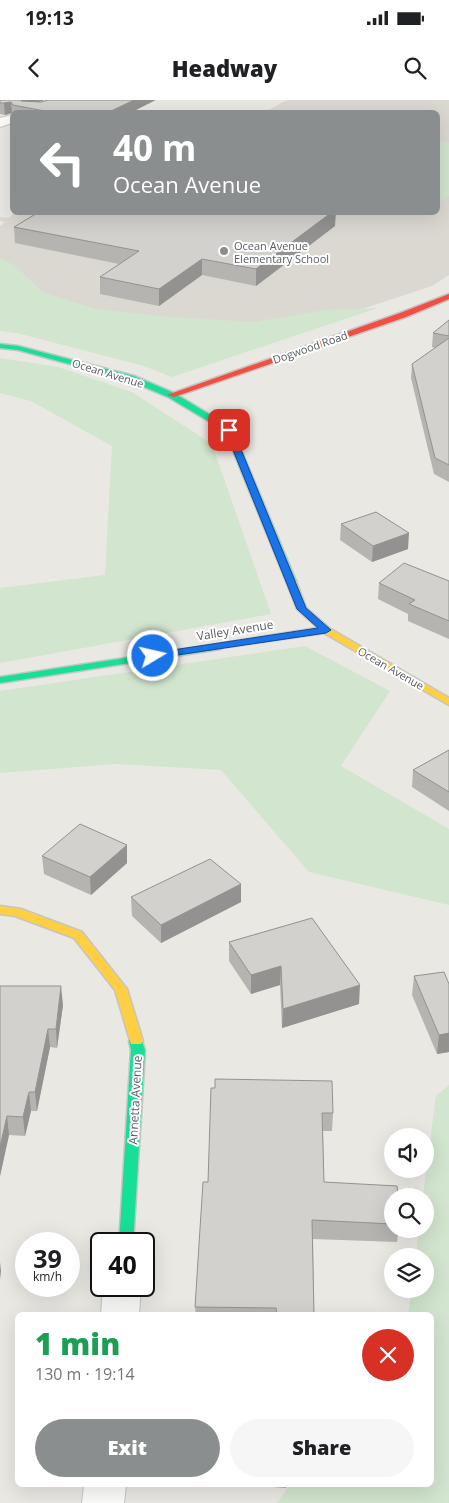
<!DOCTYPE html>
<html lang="en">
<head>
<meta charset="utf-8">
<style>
	:root { --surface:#fff; --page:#f6f6f6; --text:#202124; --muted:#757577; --accent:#8b8e8e }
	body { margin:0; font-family:"Open Sans",sans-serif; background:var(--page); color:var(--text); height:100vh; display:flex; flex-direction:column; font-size:19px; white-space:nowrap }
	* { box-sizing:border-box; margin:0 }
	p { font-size:16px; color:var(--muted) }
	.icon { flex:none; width:28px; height:28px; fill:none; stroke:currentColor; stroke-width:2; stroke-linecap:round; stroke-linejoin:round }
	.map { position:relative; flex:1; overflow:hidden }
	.panel { position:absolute; left:15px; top:1212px; width:419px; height:175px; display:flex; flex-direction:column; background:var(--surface); border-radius:8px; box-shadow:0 5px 20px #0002 }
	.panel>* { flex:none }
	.banner { position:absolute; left:10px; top:10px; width:430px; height:105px; border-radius:8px; box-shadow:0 5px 20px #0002; background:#8b8e8e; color:#fff; overflow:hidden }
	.fabs { position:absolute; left:384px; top:1028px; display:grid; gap:10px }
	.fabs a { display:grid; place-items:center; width:50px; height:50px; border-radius:50%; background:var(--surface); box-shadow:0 5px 20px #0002; font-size:25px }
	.speed { position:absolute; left:15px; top:1132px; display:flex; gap:10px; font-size:25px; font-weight:700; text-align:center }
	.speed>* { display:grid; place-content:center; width:65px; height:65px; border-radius:50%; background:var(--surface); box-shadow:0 5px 20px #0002; line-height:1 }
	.speed small { font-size:12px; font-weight:400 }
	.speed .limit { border:2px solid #111; border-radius:8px; background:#fff; color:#111 }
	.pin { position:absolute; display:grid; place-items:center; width:42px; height:42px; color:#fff; margin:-21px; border-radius:10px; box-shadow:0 2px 8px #0006 }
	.me { position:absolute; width:55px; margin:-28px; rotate:81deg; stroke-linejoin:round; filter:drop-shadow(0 0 4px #0008) }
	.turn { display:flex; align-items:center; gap:18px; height:105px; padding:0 20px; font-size:22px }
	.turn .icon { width:65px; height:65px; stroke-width:2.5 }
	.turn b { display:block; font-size:35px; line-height:42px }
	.round { display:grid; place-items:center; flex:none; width:52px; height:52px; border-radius:26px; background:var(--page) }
	.overview { display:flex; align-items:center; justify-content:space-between; height:85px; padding:0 20px }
	h1 { font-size:30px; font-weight:800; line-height:38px; color:#1e9e55 }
	.cta { display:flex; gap:10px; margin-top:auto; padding:10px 20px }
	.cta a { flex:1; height:58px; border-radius:30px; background:var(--accent); color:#fff; font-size:20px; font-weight:800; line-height:58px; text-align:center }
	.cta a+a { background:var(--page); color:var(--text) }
	.status { display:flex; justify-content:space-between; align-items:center; height:35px; padding:0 25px; background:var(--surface); direction:ltr }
	.status svg { height:14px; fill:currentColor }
	header { display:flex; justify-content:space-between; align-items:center; height:65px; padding:0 20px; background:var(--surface); font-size:22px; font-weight:800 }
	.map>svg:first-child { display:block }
	.education { fill:#dbd8d2 }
	.green { fill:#d2e5ce }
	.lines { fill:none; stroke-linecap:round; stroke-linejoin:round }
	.street-casing { stroke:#c6c6c5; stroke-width:2 }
	.fast-casing { stroke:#c5c5c3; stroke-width:3 }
	.slow-casing { stroke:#c5c5c3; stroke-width:3 }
	.jam-casing { stroke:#c5c5c3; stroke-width:3 }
	.street { fill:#fcfcfb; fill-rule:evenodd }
	.fast { fill:#16e098; fill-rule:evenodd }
	.slow { fill:#ffcf43; fill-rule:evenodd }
	.jam { fill:#f24e42; fill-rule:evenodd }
	.wall { fill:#b5b4b0 }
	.shaded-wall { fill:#939290 }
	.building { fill:#d2d1cd; stroke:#939290 }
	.route { fill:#1a73e8; stroke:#114b97 }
	.poi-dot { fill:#8b8e8e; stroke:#fff; stroke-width:2 }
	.labels { text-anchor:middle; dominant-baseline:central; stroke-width:4; stroke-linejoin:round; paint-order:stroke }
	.far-poi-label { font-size:11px; fill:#595d61; stroke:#fff; text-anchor:start }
	.far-street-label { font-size:11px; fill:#595d61; stroke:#fff }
	.street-label { font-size:12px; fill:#595d61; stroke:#fff }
</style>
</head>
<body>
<div class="status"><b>19:13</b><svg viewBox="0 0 49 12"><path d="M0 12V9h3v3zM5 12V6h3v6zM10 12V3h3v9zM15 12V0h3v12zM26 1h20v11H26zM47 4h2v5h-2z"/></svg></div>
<header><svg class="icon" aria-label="back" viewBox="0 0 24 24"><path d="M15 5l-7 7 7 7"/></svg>Headway<svg class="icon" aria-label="search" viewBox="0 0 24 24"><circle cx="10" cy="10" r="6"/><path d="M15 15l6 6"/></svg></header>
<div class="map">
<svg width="449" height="1403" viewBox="0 0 449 1403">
	<rect width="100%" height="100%" fill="#e9e8e3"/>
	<path class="education" d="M287 0H449V175L432 186 280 236 0 228V126L5 122 0 121V117L9 118 15 112H438V12H265Z"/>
	<path class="green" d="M438 41 449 43V96L438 103Z
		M0 158 14 165 44 193 97 209 157 216 254 222 324 210 378 208 172 277 144 266 17 233 0 231Z
		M0 258 58 267 132 292 212 344 271 514 0 563V488L105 475 112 346 31 301 0 293Z
		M305 546 390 591 341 666 449 729V805L309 772 221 670 116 664 0 673V591Z
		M449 985V1403H277L290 1385H431V1215H408L412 1189H425V1156H416L419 1129H425V1096H423L436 996Z"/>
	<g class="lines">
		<defs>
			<path id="street" d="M12 15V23L0 27V18Z
				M103 1186H141L139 1215H101Z
				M84 1385H126L124 1403H82Z"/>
			<path id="fast" d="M0 244 18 246 134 276 174 293 232 328 296 481 294 483H288L286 481 225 331 168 297 128 280 18 250 0 248Z
				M217 544 222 547 221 549 0 583V577Z
				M136 936 141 938 145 950 133 1144H119L131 950 129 941 131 938Z"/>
			<path id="slow" d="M291 478 296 481 306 508 329 528 449 598V605L324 533 213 549 212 547 217 544 318 528 297 509 286 481Z
				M0 806 21 809 82 832 127 889 143 941 141 944H131L115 890 74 838 15 816 0 814Z"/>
			<path id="jam" d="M449 194V199L406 217 174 297 167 295 400 213Z"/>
		</defs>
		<use href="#street" class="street-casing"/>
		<use href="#fast" class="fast-casing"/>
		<use href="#slow" class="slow-casing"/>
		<use href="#jam" class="jam-casing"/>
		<use href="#street" class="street"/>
		<use href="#fast" class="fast"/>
		<use href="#slow" class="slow"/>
		<use href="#jam" class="jam"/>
	</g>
	<path class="wall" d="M0 0H44L38 2 132 12H12V15V13L5 15 0 14Z
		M335 126 256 186 202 175 159 206 100 194V177L119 164 15 143 14 127Z
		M449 220V382L434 374 411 278 412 264 435 248 432 247 433 233Z
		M341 424 408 449 372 462 340 440Z
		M449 481V539L408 521V514L378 499 379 483Z
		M449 650V711L412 687 413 670Z
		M42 756 127 763 91 795 44 774Z
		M241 784V802L161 843 132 816 131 797Z
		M229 842 359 904 282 928 280 885 251 894 229 861Z
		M414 876 449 884V952L437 954 412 895Z
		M0 886 63 905 57 948 50 947 37 1011H31L25 1036 9 1035 0 1076Z
		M215 988 333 1013 332 1031H323L324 1082 392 1096V1129H399L397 1142 313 1139 314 1215H196L195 1207 208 1082Z
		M245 1385H286V1388Z"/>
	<path class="shaded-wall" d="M22 0H44L25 8 22 7Z
		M134 0H156L132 12H109Z
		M11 2 12 13 5 15 4 3Z
		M332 112H336L335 126 256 186V169Z
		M202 159V175L159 206V189Z
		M409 433 408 449 372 462 373 446Z
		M127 745V763L91 795 90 777Z
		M241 784V802L161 843V825Z
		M281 866 280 885 251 894V875Z
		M360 885 359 904 282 928 283 909Z
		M61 886 63 905 57 948 56 929Z
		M48 929 50 947 37 1011 35 992Z
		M449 933V952L437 954 439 935Z
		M29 992 31 1011 25 1036 23 1017Z
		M7 1016 9 1035 0 1076V1047Z
		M0 1162 1 1171 0 1180Z"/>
	<path class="building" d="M0 0H22L21 1 41 2 48 0H134L109 12H50L13 5 11 2 4 3H0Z
		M39 112H332L256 169 202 159 159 189 100 177 139 151 14 127Z
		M449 220V236L433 233Z
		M449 238V365L435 358 412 264Z
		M376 412 409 433 373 446 341 424Z
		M404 463 449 481V521L409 504 415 500 379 483Z
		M449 650V692L413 670Z
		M80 724 127 745 90 777 42 756Z
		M210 759 241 784 161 825 131 797Z
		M312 818 360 885 283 909 281 866 251 875 229 842Z
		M444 872 449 884V933L439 935 414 876Z
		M0 886H61L56 929H48L35 992H29L23 1017 7 1016 0 1047Z
		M215 979 332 981 333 1013H322L324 1082 397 1086 398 1096H392V1124L312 1120 314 1215H277L276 1208 195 1207 203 1082H208L211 988H215Z"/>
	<path class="route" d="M226 328 233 330 306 508 331 530 326 533 150 559V554L153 553 318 528 297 509 225 330Z"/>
	<circle class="poi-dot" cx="224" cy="151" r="5"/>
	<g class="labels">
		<g class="far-poi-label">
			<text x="234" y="145">Ocean Avenue<tspan x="234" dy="13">Elementary School</tspan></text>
		</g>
		<g class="far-street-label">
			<text transform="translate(310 247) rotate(-19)">Dogwood Road</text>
			<text transform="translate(108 273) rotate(17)">Ocean Avenue</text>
			<text transform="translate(391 568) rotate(30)">Ocean Avenue</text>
		</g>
		<g class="street-label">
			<text transform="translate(235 530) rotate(-9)">Valley Avenue</text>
			<text transform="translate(135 1000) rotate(-87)">Annetta Avenue</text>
		</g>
	</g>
</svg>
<div class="fabs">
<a><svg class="icon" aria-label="sound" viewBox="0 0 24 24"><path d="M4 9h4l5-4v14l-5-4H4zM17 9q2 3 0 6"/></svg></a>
<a><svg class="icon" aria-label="search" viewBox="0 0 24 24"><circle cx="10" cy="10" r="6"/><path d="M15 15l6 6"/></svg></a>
<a><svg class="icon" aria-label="layers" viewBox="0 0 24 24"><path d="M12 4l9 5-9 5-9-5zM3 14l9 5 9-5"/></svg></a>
</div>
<div class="speed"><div>39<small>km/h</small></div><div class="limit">40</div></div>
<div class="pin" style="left:229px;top:330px;background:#d93025"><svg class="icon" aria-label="arrive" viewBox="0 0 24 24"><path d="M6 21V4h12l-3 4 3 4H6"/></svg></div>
<svg class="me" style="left:153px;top:556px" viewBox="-20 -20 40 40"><circle r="17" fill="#1a73e8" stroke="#fff" stroke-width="3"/><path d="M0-11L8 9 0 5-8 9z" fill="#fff"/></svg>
<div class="banner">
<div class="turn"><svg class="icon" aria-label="left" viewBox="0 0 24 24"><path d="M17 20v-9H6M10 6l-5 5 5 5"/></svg><div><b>40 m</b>Ocean Avenue</div></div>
</div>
<section class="panel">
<div class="overview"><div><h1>1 min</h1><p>130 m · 19:14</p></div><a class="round" style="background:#d93025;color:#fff"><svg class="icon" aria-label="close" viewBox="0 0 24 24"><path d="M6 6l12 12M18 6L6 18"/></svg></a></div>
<div class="cta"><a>Exit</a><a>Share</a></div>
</section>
</div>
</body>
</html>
